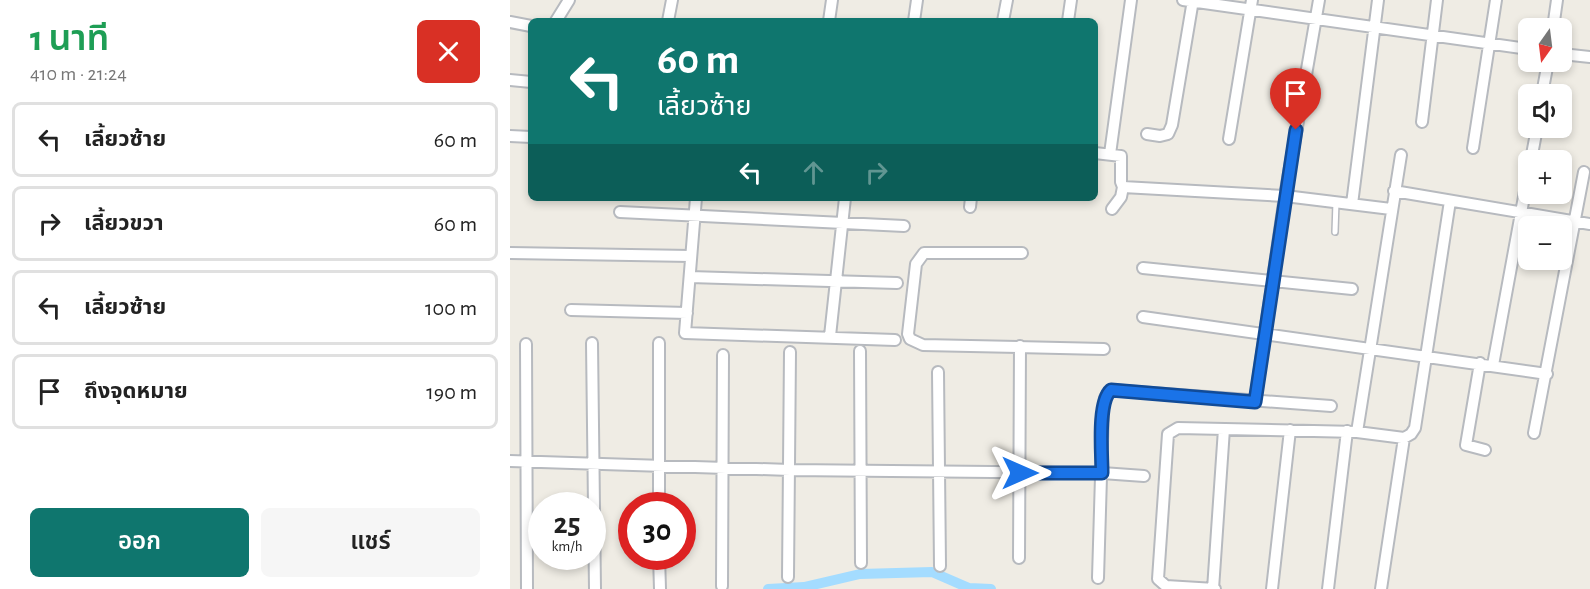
<!DOCTYPE html>
<html lang="th">
<head>
<meta charset="utf-8">
<style>
	:root { --surface:#fff; --page:#f6f6f6; --text:#222; --muted:#767676; --line:#e0e0e0; --accent:#0f766e }
	body { margin:0; font-family:"Alegreya Sans","Noto Sans Thai",sans-serif; background:var(--page); color:var(--text); height:100vh; display:flex; flex-direction:column; font-size:22px; white-space:nowrap }
	* { box-sizing:border-box; margin:0 }
	p { font-size:20px; color:var(--muted) }
	.icon { flex:none; width:33px; height:33px; fill:none; stroke:currentColor; stroke-width:2; stroke-linecap:round; stroke-linejoin:round }
	.map { position:relative; flex:1; overflow:hidden }
	.side { display:flex; flex-direction:column; background:var(--surface); width:510px }
	.side>* { flex:none }
	.guide { position:absolute; left:18px; top:18px; width:570px; height:183px; border-radius:9px; box-shadow:0 3px 9px #0003; background:#0f766e; color:#fff; overflow:hidden }
	.needle { width:39px; rotate:194deg }
	.buttons { position:absolute; left:1008px; top:18px; display:grid; gap:12px }
	.buttons a { display:grid; place-items:center; width:54px; height:54px; border-radius:9px; background:var(--surface); box-shadow:0 3px 9px #0003; font-size:30px }
	.speed { position:absolute; left:18px; top:492px; display:flex; gap:12px; font-size:30px; font-weight:700; text-align:center }
	.speed>* { display:grid; place-content:center; width:78px; height:78px; border-radius:50%; background:var(--surface); box-shadow:0 3px 9px #0003; line-height:1 }
	.speed small { font-size:15px; font-weight:400 }
	.speed .limit { border:9px solid #d22; background:#fff; color:#111 }
	.pin { position:absolute; display:grid; place-items:center; width:51px; height:51px; color:#fff; margin:-62px -26px; border-radius:50% 50% 50% 0; rotate:-45deg; box-shadow:0 0 6px #0007 }
	.pin .icon { rotate:45deg }
	.me { position:absolute; width:66px; margin:-33px; rotate:90deg; stroke-linejoin:round; filter:drop-shadow(0 0 4px #0008) }
	.turn { display:flex; align-items:center; gap:21px; height:126px; padding:0 30px; font-size:27px }
	.turn .icon { width:78px; height:78px; stroke-width:2.5 }
	.turn b { display:block; font-size:42px; line-height:51px }
	.lanes { display:flex; align-items:center; height:57px; padding:0 30px; background:#0003; justify-content:center; gap:30px; direction:ltr }
	.lanes .off { opacity:.35 }
	.round { display:grid; place-items:center; flex:none; width:63px; height:63px; border-radius:9px; background:var(--page) }
	.head { display:flex; align-items:center; justify-content:space-between; height:102px; padding:0 30px }
	h1 { font-size:36px; font-weight:600; line-height:45px; color:#1e9e55 }
	.primary-button { display:flex; gap:12px; margin-top:auto; padding:12px 30px }
	.primary-button a { flex:1; height:69px; border-radius:9px; background:var(--accent); color:#fff; font-size:24px; font-weight:600; line-height:69px; text-align:center }
	.primary-button a+a { background:var(--page); color:var(--text) }
	ul { padding:0; list-style:none }
	li { display:flex; align-items:center; gap:18px; height:75px; margin:0 12px 9px; padding:0 18px; border:3px solid var(--line); border-radius:9px }
	li div { flex:1 }
	li b { display:block; font-size:22px }
	li em { font-style:normal }
	main { display:flex; flex:1; min-height:0 }
	.map>svg:first-child { display:block }
	.lines { fill:none; stroke-linecap:round; stroke-linejoin:round }
	.canal { stroke:#a4dcff; stroke-width:10 }
	.lane-casing { stroke:#b7babf; stroke-width:8 }
	.street-casing { stroke:#b7babf; stroke-width:14 }
	.lane { stroke:#fff; stroke-width:5 }
	.street { stroke:#fff; stroke-width:10 }
	.route-casing { stroke:#114b97; stroke-width:15 }
	.route { stroke:#1a73e8; stroke-width:10 }
</style>
</head>
<body>
<main>
<section class="side">
<div class="head"><div><h1>1 นาที</h1><p>410 m · 21:24</p></div><a class="round" style="background:#d93025;color:#fff"><svg class="icon" aria-label="close" viewBox="0 0 24 24"><path d="M6 6l12 12M18 6L6 18"/></svg></a></div>
<ul>
<li><svg class="icon" aria-label="left" viewBox="0 0 24 24"><path d="M17 20v-9H6M10 6l-5 5 5 5"/></svg><div><b>เลี้ยวซ้าย</b></div><em>60 m</em></li>
<li><svg class="icon" aria-label="right" viewBox="0 0 24 24"><path d="M7 20v-9h11M14 6l5 5-5 5"/></svg><div><b>เลี้ยวขวา</b></div><em>60 m</em></li>
<li><svg class="icon" aria-label="left" viewBox="0 0 24 24"><path d="M17 20v-9H6M10 6l-5 5 5 5"/></svg><div><b>เลี้ยวซ้าย</b></div><em>100 m</em></li>
<li><svg class="icon" aria-label="arrive" viewBox="0 0 24 24"><path d="M6 21V4h12l-3 4 3 4H6"/></svg><div><b>ถึงจุดหมาย</b></div><em>190 m</em></li>
</ul>
<div class="primary-button"><a>ออก</a><a>แชร์</a></div>
</section>
<div class="map">
<svg width="1080" height="589" viewBox="0 0 1080 589">
	<rect width="100%" height="100%" fill="#efece4"/>
	<g class="lines">
		<path class="canal" d="M258 589 294 587 350 574 422 572 459 588 481 589"/>
		<defs>
			<path id="lane" d="M825 232 826 202"/>
			<path id="street" d="M673 0 1018 49
				M46 21 59 0
				M158 21 162 0
				M319 21 322 0
				M404 21 407 0
				M493 21 497 0
				M558 21 561 0
				M0 22 21 26
				M1043 28 1047 0
				M1052 54 1080 57
				M0 80 21 82
				M1032 94 1038 62
				M912 122 927 0
				M637 134 650 136 658 134 662 125 683 0
				M0 136 21 137
				M719 139 742 0
				M963 148 986 0
				M585 153 611 156V182L613 187 775 196 881 209
				M600 154 621 0
				M1021 160 1027 128
				M884 191 1080 224
				M186 198 175 333 385 340
				M842 204 868 0
				M460 207 461 198
				M602 209 611 197 613 187
				M110 212 394 226
				M0 253 181 256
				M512 253H414L406 264 398 334 400 339 413 345 594 349
				M633 268 842 289
				M180 277 387 283
				M61 310 177 313
				M633 317 1037 374
				M320 336 335 198
				M82 343 85 589
				M16 344 17 589
				M350 351 351 563
				M970 363 956 445 975 450
				M983 365 1018 175
				M428 372 430 566
				M745 402 775 196 809 0
				M1024 433 1074 172
				M894 438 901 434 905 428 940 201
				M0 461 280 470 592 473 634 476
				M149 506V343
				M149 556 150 589
				M509 558 510 346
				M278 577 280 352
				M588 578 593 409 595 398 601 390 821 406
				M212 586 213 355
				M703 589 714 429
				M705 589 656 586 648 579 658 434 668 428 847 432
				M762 589 780 430
				M818 589 837 431
				M871 589 894 438 847 432 891 155"/>
		</defs>
		<use href="#lane" class="lane-casing"/>
		<use href="#street" class="street-casing"/>
		<use href="#lane" class="lane"/>
		<use href="#street" class="street"/>
	</g>
	<g class="lines">
		<defs>
			<path id="route" d="M510 473H592C592 454 587 402 601 390L745 402 786 130"/>
		</defs>
		<use href="#route" class="route-casing"/>
		<use href="#route" class="route"/>
	</g>
</svg>
<div class="buttons">
<a><svg class="needle" viewBox="-14 -14 28 28"><path d="M0-13l5 13h-10z" fill="#e53935"/><path d="M0 13l5-13h-10z" fill="#767676"/></svg></a>
<a><svg class="icon" aria-label="sound" viewBox="0 0 24 24"><path d="M4 9h4l5-4v14l-5-4H4zM17 9q2 3 0 6"/></svg></a>
<a>+</a>
<a>−</a>
</div>
<div class="speed"><div>25<small>km/h</small></div><div class="limit">30</div></div>
<div class="pin" style="left:786px;top:130px;background:#d93025"><svg class="icon" aria-label="arrive" viewBox="0 0 24 24"><path d="M6 21V4h12l-3 4 3 4H6"/></svg></div>
<svg class="me" style="left:510px;top:473px" viewBox="-20 -20 40 40"><path d="M0-17L14 15 0 8-14 15z" fill="#1a73e8" stroke="#fff" stroke-width="4"/></svg>
<div class="guide">
<div class="turn"><svg class="icon" aria-label="left" viewBox="0 0 24 24"><path d="M17 20v-9H6M10 6l-5 5 5 5"/></svg><div><b>60 m</b>เลี้ยวซ้าย</div></div>
<div class="lanes"><svg class="icon" aria-label="left" viewBox="0 0 24 24"><path d="M17 20v-9H6M10 6l-5 5 5 5"/></svg><svg class="icon off" aria-label="ahead" viewBox="0 0 24 24"><path d="M12 20V5M6 11l6-6 6 6"/></svg><svg class="icon off" aria-label="right" viewBox="0 0 24 24"><path d="M7 20v-9h11M14 6l5 5-5 5"/></svg></div>
</div>
</div>
</main>
</body>
</html>
